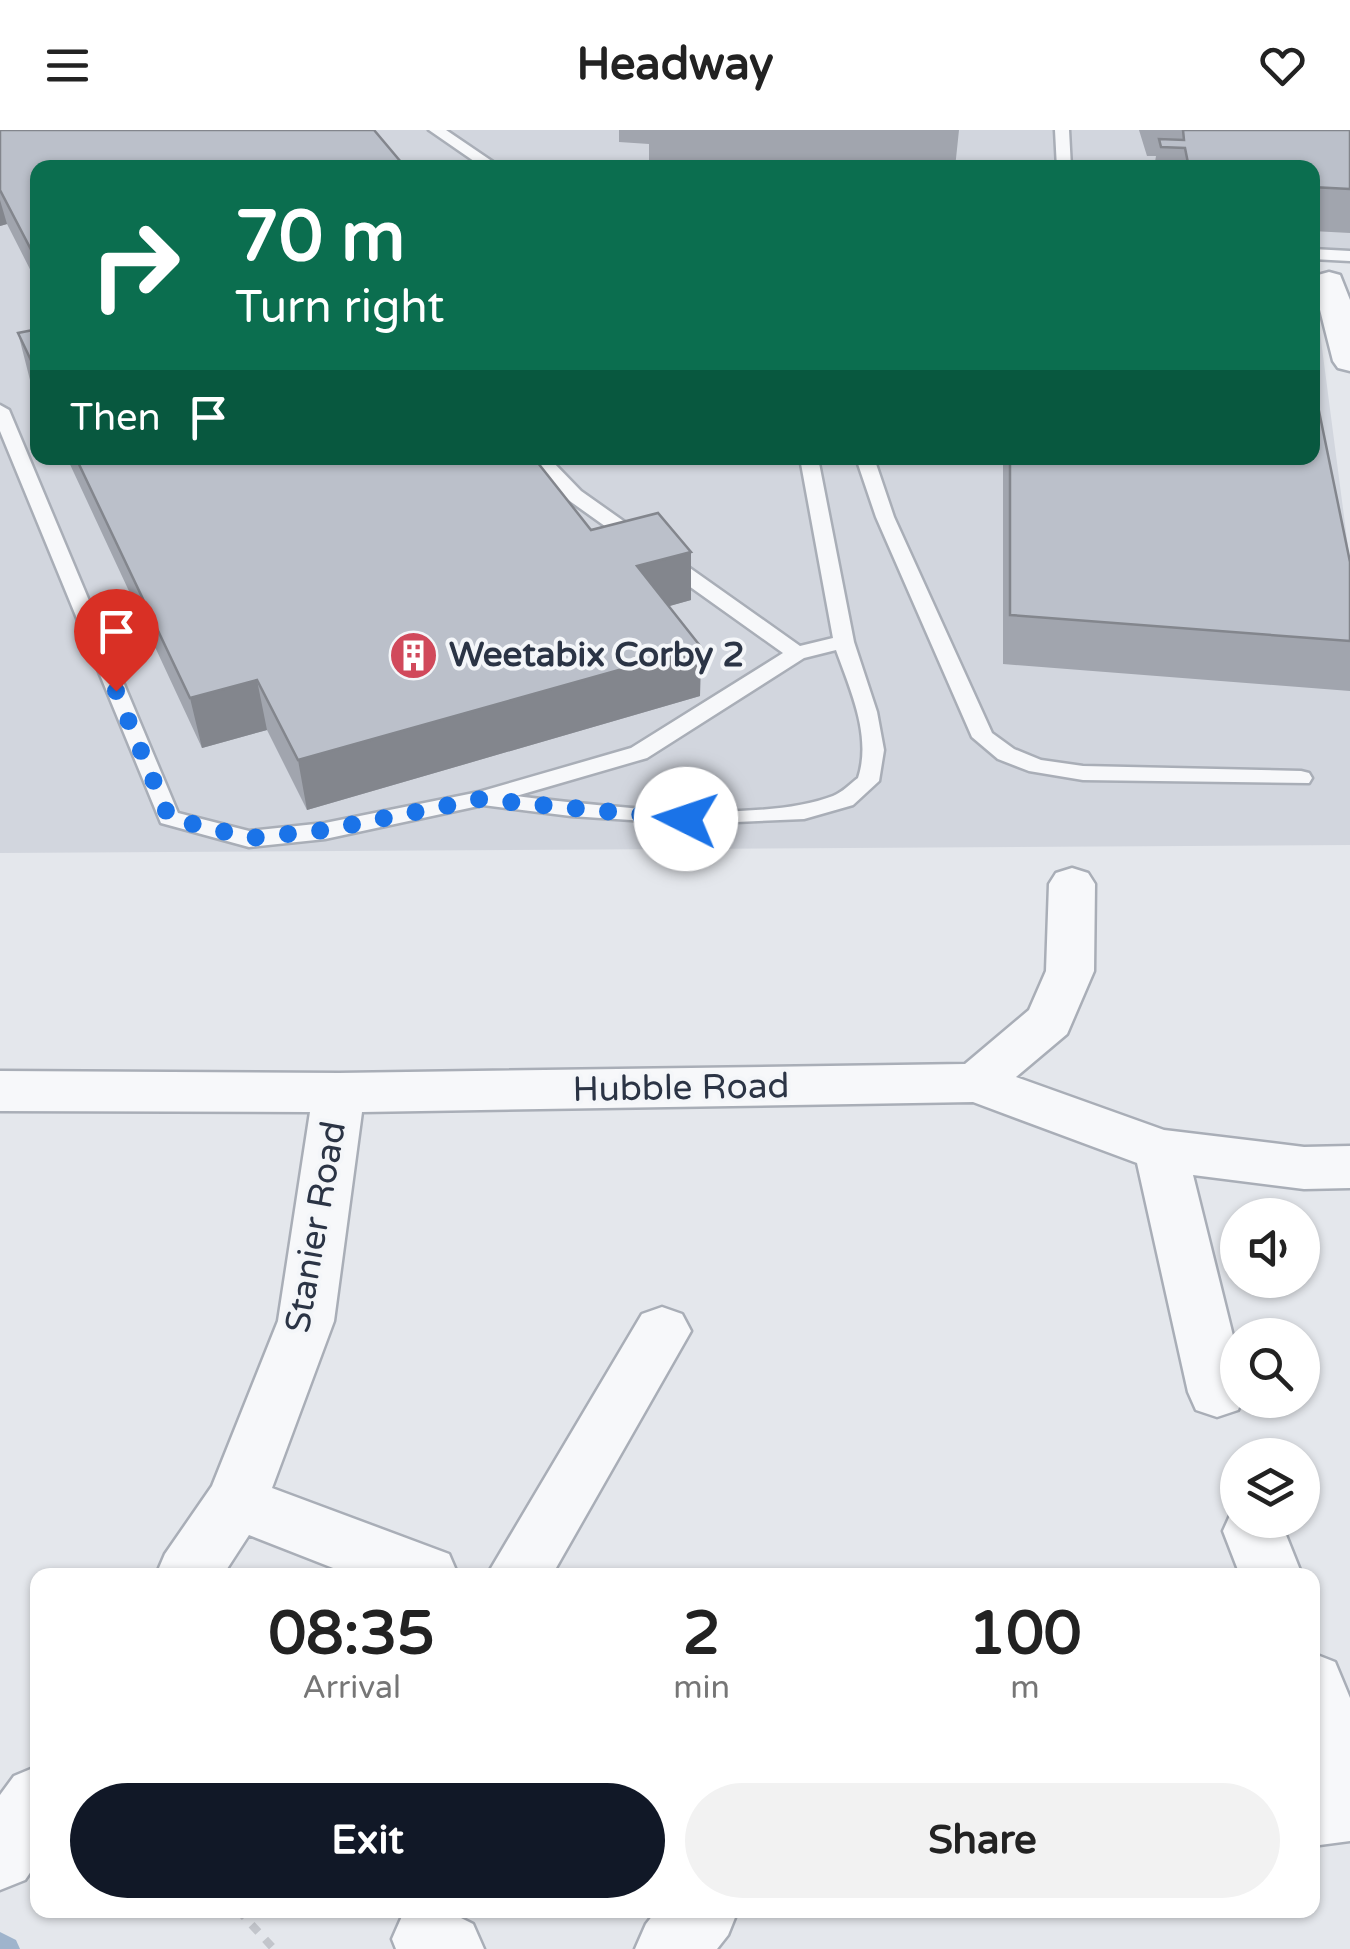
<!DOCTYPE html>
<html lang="en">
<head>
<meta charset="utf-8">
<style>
	:root { --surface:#fff; --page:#f2f2f2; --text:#222; --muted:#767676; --accent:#111827 }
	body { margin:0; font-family:"Varela Round",sans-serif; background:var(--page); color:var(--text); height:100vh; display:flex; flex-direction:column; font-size:38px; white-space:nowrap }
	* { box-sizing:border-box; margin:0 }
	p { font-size:32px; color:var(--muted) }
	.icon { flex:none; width:55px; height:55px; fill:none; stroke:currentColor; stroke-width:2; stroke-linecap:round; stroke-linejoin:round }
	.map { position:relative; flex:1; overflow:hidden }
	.details { position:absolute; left:30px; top:1438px; width:1290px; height:350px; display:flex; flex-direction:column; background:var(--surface); border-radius:20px; box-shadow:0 2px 8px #0004 }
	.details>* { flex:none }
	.hud { position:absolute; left:30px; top:30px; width:1290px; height:305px; border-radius:20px; box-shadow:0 2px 8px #0004; background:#0b6e4f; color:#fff; overflow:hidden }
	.controls { position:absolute; left:1220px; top:1068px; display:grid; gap:20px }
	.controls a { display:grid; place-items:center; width:100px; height:100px; border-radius:50%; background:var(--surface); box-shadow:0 2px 8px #0004; font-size:50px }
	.pin { position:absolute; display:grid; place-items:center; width:85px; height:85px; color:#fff; margin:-102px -42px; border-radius:50% 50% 50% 0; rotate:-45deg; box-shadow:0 0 10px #0007 }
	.pin .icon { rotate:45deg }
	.me { position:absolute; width:110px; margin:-55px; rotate:274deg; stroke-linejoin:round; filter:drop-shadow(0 0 8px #0008) }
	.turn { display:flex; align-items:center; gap:35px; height:210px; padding:0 40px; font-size:45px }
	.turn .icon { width:130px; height:130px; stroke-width:2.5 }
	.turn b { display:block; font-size:70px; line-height:85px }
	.then { display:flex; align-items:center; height:95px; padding:0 40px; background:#0003; gap:20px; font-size:38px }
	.eta { display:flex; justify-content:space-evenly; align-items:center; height:170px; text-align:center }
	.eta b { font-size:60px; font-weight:800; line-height:70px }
	.primary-button { display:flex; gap:20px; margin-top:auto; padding:20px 40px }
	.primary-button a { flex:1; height:115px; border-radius:60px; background:var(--accent); color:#fff; font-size:40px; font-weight:800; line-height:115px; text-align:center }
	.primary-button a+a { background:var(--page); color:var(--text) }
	header { display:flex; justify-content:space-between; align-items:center; height:130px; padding:0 40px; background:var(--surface); font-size:45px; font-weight:800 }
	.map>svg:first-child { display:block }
	.built { fill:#d2d6de }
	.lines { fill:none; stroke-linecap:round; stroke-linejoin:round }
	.stream { fill:#9fb4cc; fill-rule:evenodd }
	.lane-casing { stroke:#a9aeb7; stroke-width:5 }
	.street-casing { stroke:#a9aeb7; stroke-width:5 }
	.path { stroke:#c2c5cb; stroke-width:8; stroke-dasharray:10 10; stroke-linecap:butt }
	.lane { fill:#f7f8fa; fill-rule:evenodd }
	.street { fill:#f7f8fa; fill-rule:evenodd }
	.wall { fill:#a1a5ae }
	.shaded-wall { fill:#83868d }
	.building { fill:#bbc0ca; stroke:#83868d; stroke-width:2.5 }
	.route { stroke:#1a73e8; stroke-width:18; stroke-dasharray:0 32.4 }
	.labels { text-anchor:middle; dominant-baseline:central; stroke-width:8; stroke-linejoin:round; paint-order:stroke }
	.poi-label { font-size:35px; font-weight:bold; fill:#2b3445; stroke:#f4f6f9; text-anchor:start }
	.street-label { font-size:35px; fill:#2b3445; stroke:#f4f6f9 }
</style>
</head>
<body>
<header><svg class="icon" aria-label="menu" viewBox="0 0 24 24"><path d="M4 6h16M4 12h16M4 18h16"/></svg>Headway<svg class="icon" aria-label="heart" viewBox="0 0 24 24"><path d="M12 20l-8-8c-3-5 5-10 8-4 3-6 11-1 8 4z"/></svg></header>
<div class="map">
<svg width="1350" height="1819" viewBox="0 0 1350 1819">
	<rect width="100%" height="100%" fill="#e4e7ec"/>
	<path class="built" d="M0 0H1350V129L1313 126 1312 38H38V328H1312L1313 149 1350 432V715L0 723Z"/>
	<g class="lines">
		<path class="stream" d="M0 1802 16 1810 20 1819H0Z"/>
		<defs>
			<path id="lane" d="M429 0H446L502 38H484Z
				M1055 0H1069L1071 38H1057Z
				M1312 119 1350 121V131L1312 129Z
				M0 275 9 280 178 683 249 701 325 693 479 662 631 618 783 523 567 369 531 328H549L581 361 800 516 833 508 800 328H818L854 512 877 582 884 620 879 651 853 675 804 689 691 694 571 686 483 675 325 709 249 717 161 693 0 301ZM836 520C850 559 872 606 858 648 850 654 843 662 833 666 757 695 598 676 516 666L647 628 804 528Z
				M856 328H874L894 387 992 603 1014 619 1041 630 1083 636 1301 641 1309 643 1312 648 1309 653 1083 650 1029 641 998 629 972 607 876 387Z"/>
			<path id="street" d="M1329 142 1340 145 1350 170V241L1338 238 1333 231 1313 152 1318 145Z
				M1072 738 1088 743 1095 754 1094 841 1067 904 1016 947 1164 1000 1304 1017 1350 1016V1058L1304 1059 1193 1045 1238 1226V1270H1242L1238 1280 1217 1287 1196 1280 1188 1262 1137 1033 973 972 362 982 334 1191 272 1358 449 1424 458 1445H351L249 1405 223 1445H156L165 1424 212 1356 278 1191 310 982 0 981V941L339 943 965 934 1029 880 1046 841 1049 754 1056 743Z
				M662 1177 682 1184 691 1201 552 1445H487L642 1184Z
				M1238 1379V1390H1280L1302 1445H1240L1223 1401 1232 1381Z
				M1312 1523 1335 1532 1350 1568V1711L1312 1716Z
				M38 1636V1731L25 1750 0 1760V1665L14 1646Z
				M411 1780H445L473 1794 484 1819H396L392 1809 403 1784Z
				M657 1780H738L728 1805 717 1819H635L646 1794Z"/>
		</defs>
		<use href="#lane" class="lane-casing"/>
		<use href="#street" class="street-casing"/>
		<path class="path" d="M238 1780 274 1819"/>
		<use href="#lane" class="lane"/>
		<use href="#street" class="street"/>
	</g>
	<path class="wall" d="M0 0 38 38V155L7 94 0 96Z
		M619 0H959L955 38H829L728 32 727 37 649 32V14L619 12Z
		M1139 0H1350V103L1312 101V38H1154L1156 26H1147Z
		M38 199V265L30 250 18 203Z
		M67 328H534L591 400 691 470 669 476 701 517 700 566 307 680 267 600 202 618Z
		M1003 328H1312L1350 511V561L1003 534Z"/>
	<path class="shaded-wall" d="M0 70 7 94 0 96Z
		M691 422V470L638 485 637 436Z
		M701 517 700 566 307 680 298 630Z
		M257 550 267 600 202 618 190 568Z"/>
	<path class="building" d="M0 0H374L406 38H38V133L0 60Z
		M1183 0H1350V59L1312 57V38H1189L1185 18 1161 17 1159 9 1184 10Z
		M38 199V245L18 203Z
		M1312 247 1350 432V511L1010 485V328H1312Z
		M76 328H534L591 400 658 383 691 422 637 436 701 517 298 630 257 550 190 568Z"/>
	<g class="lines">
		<path class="route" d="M116 561 169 688 250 708 325 700 480 669 686 689"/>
	</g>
	<defs>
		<symbol id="building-disc" viewBox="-11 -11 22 22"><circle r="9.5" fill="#d1495b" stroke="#f4f6f9"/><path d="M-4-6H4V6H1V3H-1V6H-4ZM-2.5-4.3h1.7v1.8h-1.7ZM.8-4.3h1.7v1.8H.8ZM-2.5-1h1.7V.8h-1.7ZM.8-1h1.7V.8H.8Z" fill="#fff"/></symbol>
	</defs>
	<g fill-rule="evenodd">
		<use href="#building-disc" x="386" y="498" width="55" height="55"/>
	</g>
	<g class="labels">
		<g class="poi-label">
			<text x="449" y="525">Weetabix Corby 2</text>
		</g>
		<g class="street-label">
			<text transform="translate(681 958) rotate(-1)">Hubble Road</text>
			<text transform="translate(316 1097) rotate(-80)">Stanier Road</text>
		</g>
	</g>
</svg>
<div class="controls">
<a><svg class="icon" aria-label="sound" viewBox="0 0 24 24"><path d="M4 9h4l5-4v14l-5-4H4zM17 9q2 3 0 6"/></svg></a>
<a><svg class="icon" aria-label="search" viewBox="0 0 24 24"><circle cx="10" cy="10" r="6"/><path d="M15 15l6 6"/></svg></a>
<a><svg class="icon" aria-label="layers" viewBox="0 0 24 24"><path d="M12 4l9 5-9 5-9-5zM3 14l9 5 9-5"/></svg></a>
</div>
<div class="pin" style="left:116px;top:561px;background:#d93025"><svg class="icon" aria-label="arrive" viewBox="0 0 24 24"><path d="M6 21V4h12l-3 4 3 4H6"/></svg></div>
<svg class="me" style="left:686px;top:689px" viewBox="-20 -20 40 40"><circle r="19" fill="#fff"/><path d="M0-13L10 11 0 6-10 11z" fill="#1a73e8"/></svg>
<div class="hud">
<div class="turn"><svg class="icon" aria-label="right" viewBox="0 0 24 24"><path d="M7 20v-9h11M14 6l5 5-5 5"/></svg><div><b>70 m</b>Turn right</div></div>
<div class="then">Then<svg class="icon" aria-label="arrive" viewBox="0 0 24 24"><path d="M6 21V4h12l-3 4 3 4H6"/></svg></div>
</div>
<section class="details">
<div class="eta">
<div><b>08:35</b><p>Arrival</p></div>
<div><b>2</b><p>min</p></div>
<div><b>100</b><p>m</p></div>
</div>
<div class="primary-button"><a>Exit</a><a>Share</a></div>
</section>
</div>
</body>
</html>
